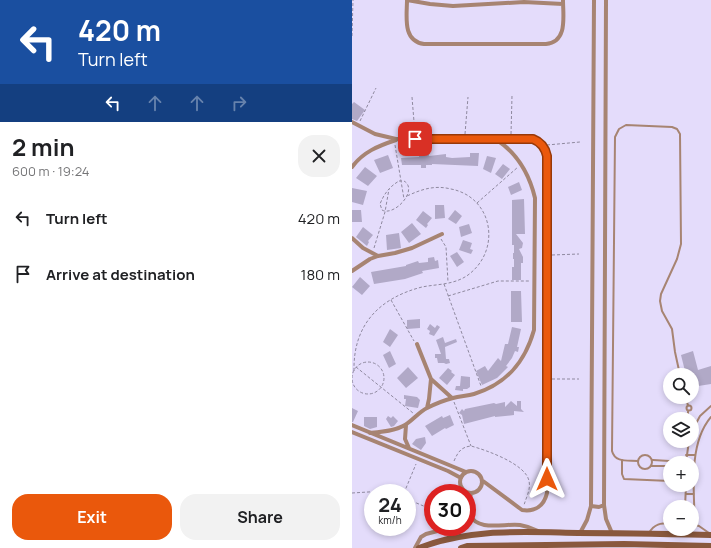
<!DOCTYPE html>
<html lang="en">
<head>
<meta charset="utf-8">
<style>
	:root { --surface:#fff; --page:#f2f2f2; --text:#202124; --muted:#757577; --accent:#ea580c }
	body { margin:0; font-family:Manrope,sans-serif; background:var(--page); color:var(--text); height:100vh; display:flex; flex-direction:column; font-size:15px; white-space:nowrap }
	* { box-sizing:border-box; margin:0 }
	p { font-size:13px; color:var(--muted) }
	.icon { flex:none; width:22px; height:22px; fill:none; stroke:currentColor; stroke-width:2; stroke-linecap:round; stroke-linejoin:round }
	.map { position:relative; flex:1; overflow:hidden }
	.side { display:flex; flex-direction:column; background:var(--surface); width:352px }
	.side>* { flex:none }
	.top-card { background:#1a4fa0; color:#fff; overflow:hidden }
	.controls { position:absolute; left:311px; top:368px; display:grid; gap:8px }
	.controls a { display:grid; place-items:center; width:36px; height:36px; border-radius:50%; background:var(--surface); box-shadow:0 2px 6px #0003; font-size:20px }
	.speed { position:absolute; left:12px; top:484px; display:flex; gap:8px; font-size:20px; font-weight:700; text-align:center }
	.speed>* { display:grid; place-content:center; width:52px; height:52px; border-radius:50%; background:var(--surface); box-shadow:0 2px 6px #0003; line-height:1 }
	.speed small { font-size:10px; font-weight:400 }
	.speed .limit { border:6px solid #d22; background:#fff; color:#111 }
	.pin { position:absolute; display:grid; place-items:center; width:34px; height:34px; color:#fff; margin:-17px; border-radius:8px; box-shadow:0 2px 6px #0006 }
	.me { position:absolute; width:44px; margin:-22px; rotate:0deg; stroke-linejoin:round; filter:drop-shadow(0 0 3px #0008) }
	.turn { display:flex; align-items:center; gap:14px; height:84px; padding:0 12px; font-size:18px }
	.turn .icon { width:52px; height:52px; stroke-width:2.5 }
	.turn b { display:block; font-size:28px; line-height:34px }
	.lanes { display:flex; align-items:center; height:38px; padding:0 12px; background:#0003; justify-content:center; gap:20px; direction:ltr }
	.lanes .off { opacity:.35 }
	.round { display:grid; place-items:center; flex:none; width:42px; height:42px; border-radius:16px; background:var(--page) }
	.headline { display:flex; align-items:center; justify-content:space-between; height:68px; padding:0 12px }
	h1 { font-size:24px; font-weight:700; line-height:30px }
	.cta { display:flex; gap:8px; margin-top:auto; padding:8px 12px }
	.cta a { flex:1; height:46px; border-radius:16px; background:var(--accent); color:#fff; font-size:16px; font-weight:700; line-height:46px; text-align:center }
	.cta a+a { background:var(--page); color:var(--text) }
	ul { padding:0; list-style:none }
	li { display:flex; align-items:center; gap:12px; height:56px; padding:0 12px }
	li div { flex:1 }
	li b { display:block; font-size:15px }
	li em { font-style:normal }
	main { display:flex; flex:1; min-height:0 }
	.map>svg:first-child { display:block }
	.building { fill:#b1a9c7 }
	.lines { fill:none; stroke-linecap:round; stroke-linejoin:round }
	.path { stroke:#8f899f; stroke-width:1; stroke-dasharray:3 2; stroke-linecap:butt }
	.lane { stroke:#a78472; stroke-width:2 }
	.street { stroke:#a78472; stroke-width:4 }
	.secondary { stroke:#89583d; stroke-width:6 }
	.route-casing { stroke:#983908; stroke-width:10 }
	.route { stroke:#ea580c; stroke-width:7 }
</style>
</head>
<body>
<main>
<section class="side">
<div class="top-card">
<div class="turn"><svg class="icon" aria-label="left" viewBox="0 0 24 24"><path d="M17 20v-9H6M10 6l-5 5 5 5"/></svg><div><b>420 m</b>Turn left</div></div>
<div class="lanes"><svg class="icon" aria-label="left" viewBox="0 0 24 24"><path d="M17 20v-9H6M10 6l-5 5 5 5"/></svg><svg class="icon off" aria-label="ahead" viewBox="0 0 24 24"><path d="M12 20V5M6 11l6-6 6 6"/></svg><svg class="icon off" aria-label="ahead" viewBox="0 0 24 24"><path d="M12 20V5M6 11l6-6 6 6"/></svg><svg class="icon off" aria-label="right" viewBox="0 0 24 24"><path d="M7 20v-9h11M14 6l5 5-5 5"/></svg></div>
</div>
<div class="headline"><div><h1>2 min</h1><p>600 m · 19:24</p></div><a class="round"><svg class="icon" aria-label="close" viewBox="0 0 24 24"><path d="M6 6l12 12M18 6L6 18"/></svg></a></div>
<ul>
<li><svg class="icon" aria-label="left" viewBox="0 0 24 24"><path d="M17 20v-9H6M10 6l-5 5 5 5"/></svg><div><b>Turn left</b></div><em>420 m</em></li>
<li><svg class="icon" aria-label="arrive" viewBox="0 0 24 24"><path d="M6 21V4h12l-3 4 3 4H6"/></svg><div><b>Arrive at destination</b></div><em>180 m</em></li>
</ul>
<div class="cta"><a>Exit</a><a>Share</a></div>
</section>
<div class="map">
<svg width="359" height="548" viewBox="0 0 359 548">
	<rect width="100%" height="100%" fill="#e4dcfb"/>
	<path class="building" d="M2 102 13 110 5 121 0 119V104Z
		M118 153H127L126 166 80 164V165H74V168H69V165H50L49 158 67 157V154H77V156L94 154V157L100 158 118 157Z
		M36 155 41 168 28 173 22 160Z
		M135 156 144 158 139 173 131 169Z
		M151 164 158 169 150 179 143 174Z
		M13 167 25 176 16 186 4 178Z
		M167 182 170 190 159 195 156 187Z
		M0 188 15 191 11 205 0 202Z
		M172 199 173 234H164L171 243 170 248 167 249 171 257V263H169V280H160V267H162V259H161V253H162V245H160V200Z
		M83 205H92L93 218 83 219Z
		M0 210H9L10 222H0Z
		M103 210 110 216 104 224 96 219Z
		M71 211 80 218 75 224 76 225 74 228 64 220Z
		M60 223 69 234 57 243 49 232Z
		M117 224 120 233 109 237 107 227Z
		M11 227 21 235 16 241 17 242 15 246 4 237Z
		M47 233 49 248 35 250 34 235Z
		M111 240 120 243 118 249 121 250 119 254 107 250Z
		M105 252 112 262 105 267 98 256Z
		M82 257 83 261 86 260 87 268 70 271 71 273 53 279 22 284 19 272 54 266V265L66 261 67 263 76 262V258Z
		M8 277 18 286 10 295 0 287Z
		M159 291H169L170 322H159Z
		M68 319V328L55 329V320Z
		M78 324 83 328 85 325 88 327 82 336 77 334 78 331 75 329Z
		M160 327 169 329 165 347H167L166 352 163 351 160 358 154 366 156 367 145 378 130 385 124 371 133 366 136 371 146 358 149 361 153 344H156Z
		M38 329 46 335 38 347 31 342Z
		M91 337 93 343 104 339 105 342 93 347 94 359H97L98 363 94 364 92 363H86L85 358H83V354H89L84 340Z
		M38 351 44 364 37 368 31 355Z
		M341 351 346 370 359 366V384L340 387V375H334L329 355Z
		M56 367 66 378 54 388 45 378Z
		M96 368 100 371 99 372 103 375 95 385 87 378Z
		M109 376 118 377V387L115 389H111V391L103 390 104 386H108Z
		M52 395 65 397 68 400 66 408 53 406 54 399H52Z
		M159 401 165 406V401H169V409L172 412 162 411V415L143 417V416L112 424 110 415 107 413 110 409 112 411 113 409 142 403 144 404 153 402V407Z
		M0 408 6 411 1 422H0Z
		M98 415 102 425 94 429 93 428 80 436 73 426 90 416 91 418Z
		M36 416 39 418 41 416 46 421 42 426 39 427 34 419Z
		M12 417H25V427L18 429 12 426Z
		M73 437 74 443 69 450 60 444 64 439Z"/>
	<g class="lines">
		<path class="path" d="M0 36 1 0
			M60 97 63 134
			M8 121 24 88
			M113 134 116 97
			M159 134 160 96
			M43 145 52 199
			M195 145 228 142
			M47 181H52C67 190 42 217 30 210L28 204C32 194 37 187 47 181Z
			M125 203 166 167
			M89 239 94 247 96 282
			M22 248 33 212 37 189
			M200 255 227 254
			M92 284 129 386
			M96 296 146 281H178
			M39 300 62 341
			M0 378a16 16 0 1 1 32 0a16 16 0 1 1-32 0Z
			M4 367 61 413
			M2 371C1 325 27 298 70 287 85 284 102 285 116 275 150 250 141 197 99 189 83 185 70 189 55 196
			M200 379H227
			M102 402 119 446
			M102 461C106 452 109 447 119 446 134 450 174 464 177 481 179 489 174 498 172 505
			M0 493 32 491 38 493
			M52 493 64 464
			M105 493 109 488
			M55 499 81 510"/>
		<path class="lane" d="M334 397 336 406
			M334.5 408a2.5 2.5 0 1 1 5 0a2.5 2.5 0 1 1-5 0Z
			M336 411V419
			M340 431 348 416 359 406
			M286 462a7 7 0 1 1 14 0a7 7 0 1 1-14 0Z
			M334 455H343
			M270 460V474L272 479 318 481
			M301 460 334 462
			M286 461C276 460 263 463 260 451L263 137 267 129 274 125 320 127 325 129 328 134 329 244 325 259 309 294 308 301 310 311 320 329 323 352 328 375
			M334 462 337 441
			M300 466H318
			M334 494H342
			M333 507 334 485
			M340 524 347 526 357 533
			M343 525C342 491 336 444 359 417
			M297 533C302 524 309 523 318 523"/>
		<path class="street" d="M55 0C55 16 50 41 72 44H194C216 42 211 16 211 0
			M55 0 78 4 101 6 172 2 211 4
			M254 0 252 505 254 519 260 533
			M0 122 23 134 44 139H181C189 142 193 147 195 156V493C192 506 183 512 170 510L131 481
			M0 167C11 152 26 146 44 140
			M0 238 11 248 26 256
			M0 271 18 259 26 256 43 253 60 248 90 234
			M65 344 79 379 77 399 75 408
			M79 379 100 398
			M0 425 114 472
			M54 425 53 439 57 448
			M0 432 96 471 109 478
			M18 433C29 432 43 431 53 425 61 420 67 412 75 408 83 404 93 400 101 398 108 396 115 396 122 394 155 384 173 362 182 330L183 198C177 173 166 154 145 140
			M108 482a11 11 0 1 1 22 0a11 11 0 1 1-22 0Z
			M119 494C116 501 115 508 118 515 126 532 153 523 168 525 174 526 180 528 186 531
			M239 506 247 507 252 505
			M228 533 235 520 239 506 242 0
			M63 548 69 537 74 534 101 527"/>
		<path class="secondary" d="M67 548C117 528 172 532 226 533 270 533 315 534 359 535
			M109 548 115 546 272 544 359 546"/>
	</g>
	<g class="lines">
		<defs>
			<path id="route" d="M63 139H181C189 142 193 147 195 156V479"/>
		</defs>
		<use href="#route" class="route-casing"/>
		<use href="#route" class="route"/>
	</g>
</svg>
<div class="controls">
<a><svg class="icon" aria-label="search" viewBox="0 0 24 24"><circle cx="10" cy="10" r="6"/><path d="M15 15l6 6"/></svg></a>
<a><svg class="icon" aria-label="layers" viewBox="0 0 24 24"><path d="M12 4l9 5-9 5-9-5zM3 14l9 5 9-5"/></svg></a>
<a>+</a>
<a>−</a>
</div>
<div class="speed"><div>24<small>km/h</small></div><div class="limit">30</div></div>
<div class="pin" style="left:63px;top:139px;background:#d93025"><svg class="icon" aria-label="arrive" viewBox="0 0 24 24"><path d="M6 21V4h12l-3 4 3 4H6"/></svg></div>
<svg class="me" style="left:195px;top:479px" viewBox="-20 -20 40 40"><path d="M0-17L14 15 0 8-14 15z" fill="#ea580c" stroke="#fff" stroke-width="4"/></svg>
</div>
</main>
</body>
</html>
